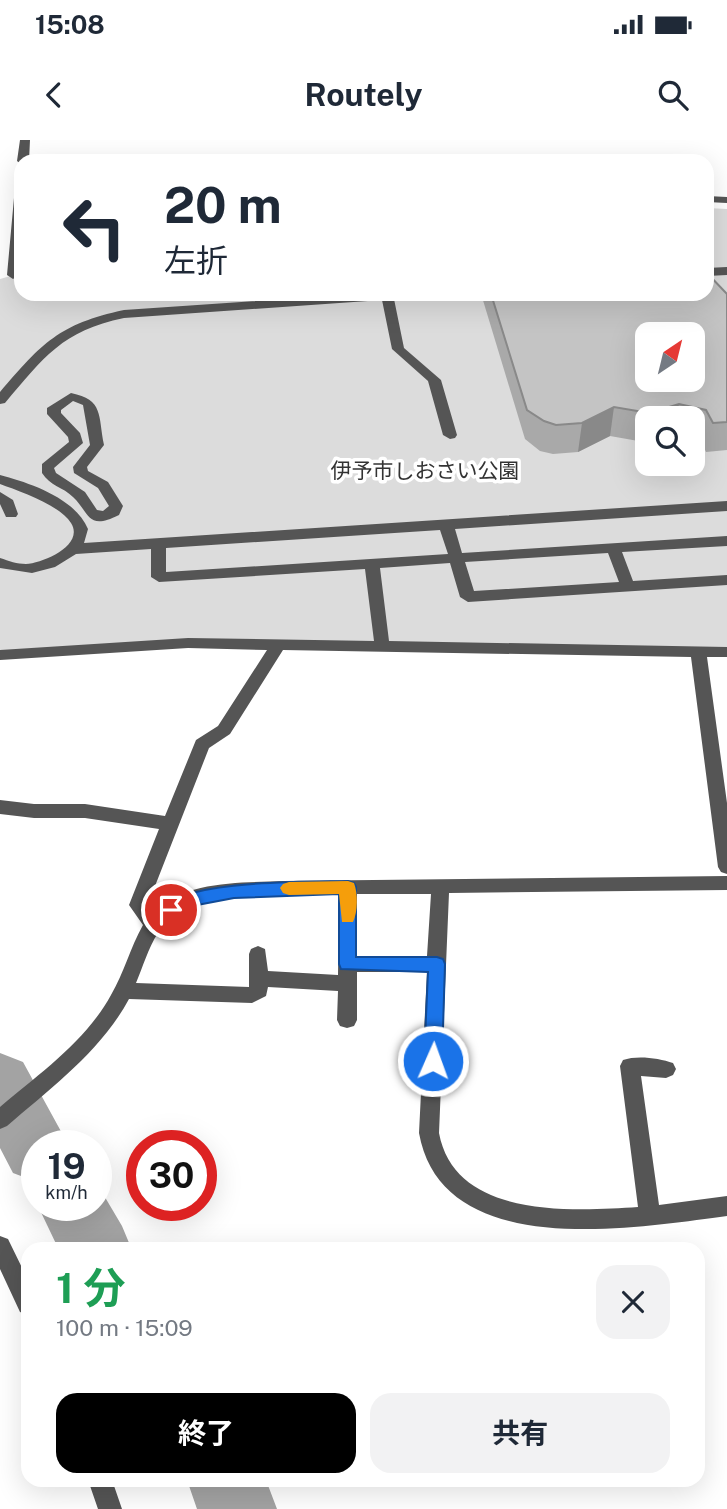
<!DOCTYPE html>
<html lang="ja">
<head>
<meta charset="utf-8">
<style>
	:root { --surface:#fff; --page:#f2f2f3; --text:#1f2937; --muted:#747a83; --accent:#000 }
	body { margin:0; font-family:"Public Sans","Noto Sans JP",sans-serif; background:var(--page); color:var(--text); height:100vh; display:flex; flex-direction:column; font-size:26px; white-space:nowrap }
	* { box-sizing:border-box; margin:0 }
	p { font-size:23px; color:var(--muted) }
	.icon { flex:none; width:38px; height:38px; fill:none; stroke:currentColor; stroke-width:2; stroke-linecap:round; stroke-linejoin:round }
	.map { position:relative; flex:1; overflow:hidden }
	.panel { position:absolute; left:21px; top:1102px; width:684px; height:245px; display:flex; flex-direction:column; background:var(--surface); border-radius:21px; box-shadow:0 7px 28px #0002 }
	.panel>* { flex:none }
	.banner { position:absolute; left:14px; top:14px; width:700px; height:147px; border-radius:21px; box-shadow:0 7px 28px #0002; background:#fff; color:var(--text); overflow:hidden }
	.needle { width:46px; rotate:35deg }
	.fabs { position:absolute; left:635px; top:182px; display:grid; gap:14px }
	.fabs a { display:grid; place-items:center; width:70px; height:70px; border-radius:14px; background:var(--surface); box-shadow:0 7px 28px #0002; font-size:35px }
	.speed { position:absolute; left:21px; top:990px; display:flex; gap:14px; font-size:35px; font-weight:700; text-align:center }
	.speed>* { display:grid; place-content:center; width:91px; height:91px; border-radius:50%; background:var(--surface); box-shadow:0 7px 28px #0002; line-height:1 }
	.speed small { font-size:18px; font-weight:400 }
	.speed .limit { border:10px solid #d22; background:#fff; color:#111 }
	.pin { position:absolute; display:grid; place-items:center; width:60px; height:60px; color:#fff; margin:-30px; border:4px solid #fff; border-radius:50%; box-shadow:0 2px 7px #0007 }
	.me { position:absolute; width:77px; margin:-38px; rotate:2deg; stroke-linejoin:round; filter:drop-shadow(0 0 5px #0008) }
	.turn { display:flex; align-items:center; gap:24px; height:147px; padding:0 35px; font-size:32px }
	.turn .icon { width:91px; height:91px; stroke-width:2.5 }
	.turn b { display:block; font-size:49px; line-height:60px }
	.round { display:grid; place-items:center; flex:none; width:74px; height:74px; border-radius:21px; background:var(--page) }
	.headline { display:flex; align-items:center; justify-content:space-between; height:119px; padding:0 35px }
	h1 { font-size:42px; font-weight:700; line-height:52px; color:#1e9e55 }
	.primary-button { display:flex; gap:14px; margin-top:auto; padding:14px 35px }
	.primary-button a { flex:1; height:80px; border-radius:21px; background:var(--accent); color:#fff; font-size:28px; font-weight:700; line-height:80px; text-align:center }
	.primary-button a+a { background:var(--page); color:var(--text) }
	.status { display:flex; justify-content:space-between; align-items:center; height:49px; padding:0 35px; background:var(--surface); direction:ltr }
	.status svg { height:19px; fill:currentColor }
	header { display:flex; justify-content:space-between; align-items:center; height:91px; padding:0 35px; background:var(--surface); font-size:32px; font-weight:700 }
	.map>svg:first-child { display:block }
	.green { fill:#dcdcdc; fill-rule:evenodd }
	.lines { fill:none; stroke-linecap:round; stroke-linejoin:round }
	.river { fill:#a3a3a3; fill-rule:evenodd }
	.minor { fill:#555; fill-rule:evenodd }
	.wall { fill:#a9a9a9 }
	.shaded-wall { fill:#898989 }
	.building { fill:#c4c4c4; stroke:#898989; stroke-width:2; fill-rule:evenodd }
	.route { fill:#1a73e8; stroke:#114b97; stroke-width:2 }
	.slow { fill:#f59e0b }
	.labels { text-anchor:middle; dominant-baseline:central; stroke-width:7; stroke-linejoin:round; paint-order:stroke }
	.park-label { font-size:21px; fill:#333; stroke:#fff }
</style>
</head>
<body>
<div class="status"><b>15:08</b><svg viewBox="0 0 49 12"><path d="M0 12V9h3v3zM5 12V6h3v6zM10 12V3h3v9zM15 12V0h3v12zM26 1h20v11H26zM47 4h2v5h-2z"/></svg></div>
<header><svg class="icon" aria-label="back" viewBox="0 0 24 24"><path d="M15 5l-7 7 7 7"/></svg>Routely<svg class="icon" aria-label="search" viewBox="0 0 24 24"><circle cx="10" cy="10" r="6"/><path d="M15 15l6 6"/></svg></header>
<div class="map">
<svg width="727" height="1369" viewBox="0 0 727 1369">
	<rect width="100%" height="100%" fill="#fff"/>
	<path class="green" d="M707 68 727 69V508L174 503 0 515V139L21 133V154H707ZM648 194H693V240H648ZM648 278H693V324H648Z"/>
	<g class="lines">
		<path class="river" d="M0 913 23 922 69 1006H37V1042L13 1033 0 1008Z
			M96 1042 122 1086 132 1110H59L38 1066H96Z
			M187 1340H266L277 1369H197Z"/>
		<path class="minor" d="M20 0H30L29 21H21V24L17 21Z
			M21 44 19 135 13 139 7 135 15 47Z
			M707 56 727 57V63L707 62Z
			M727 127V135L707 136V128Z
			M358 154H417L411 158 394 159 404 208 441 240 457 295 455 298 450 299 443 295 428 241 392 209 382 160 124 178C62 191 44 217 5 263L0 264V252C42 203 59 184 124 170Z
			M71 253C104 260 98 275 104 305L87 327 88 331 108 342 123 366 119 375C87 391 90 373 73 357 63 347 50 346 42 333V324L69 302 68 297 47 274V268ZM73 261 83 265 90 305 73 327 74 333 98 348 109 366 103 371 97 370 85 352 56 333 54 328 83 303 80 293 61 273V270Z
			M0 335C30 343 75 358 88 389L84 403 727 361V371L455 389 462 413 727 396V406L622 412 633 441 727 435V445L468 462 460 457 450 423 380 428 389 501 727 507V517H707L727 663V734L721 732 718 727 691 517 283 510 230 594 209 608 148 764 154 772C185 740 242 743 283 741L727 736V750L449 753 439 993C455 1079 572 1071 638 1067L620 926 623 920C637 915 659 918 673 923L676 929 673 935 666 938 641 936 659 1065 727 1056V1076C635 1088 442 1122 419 993L427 832H357V880L354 886 347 888 340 886 337 880 338 851 268 847 266 856 252 863 129 859C101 911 51 948 7 986L0 989V967C39 934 86 901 111 855 124 833 130 808 143 785L129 765 159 689 85 678H34L0 674V660L34 664H85L165 676 196 600 218 586 267 510 188 508 0 520V510L188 498 374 501 365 429 159 442 151 437V409L76 414 55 427 32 433 0 428V418C9 421 17 424 26 424 43 423 85 405 71 383 60 365 19 351 0 344ZM440 390 448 414 166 432V408ZM608 413 619 442 474 451 465 422ZM357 754H431L427 816H357ZM283 755H339L338 835 268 831 265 809 258 806 251 809 249 814V847L136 843C143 827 148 808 158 793 184 753 241 757 283 755Z
			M0 352 13 360 18 374 16 377H6L0 364Z
			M0 1096 8 1099 28 1140V1175L20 1172 0 1129Z
			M88 1340H112L122 1369H98Z"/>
	</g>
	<path class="wall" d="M482 154H727V310L706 312 700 299 693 298V278H648V301L644 302 610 296 578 312 553 314 540 311 525 299 482 157Z"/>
	<path class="shaded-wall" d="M679 264 676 278H648L649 273Z
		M614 267 610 296 578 312 582 283Z
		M648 283V301L644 302Z"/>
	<path class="building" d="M707 133 727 154V282L713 283 706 270 679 264 649 273 614 267 582 283 556 285 544 281 527 270 491 154H707ZM648 194H693V240H648Z"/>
	<path class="route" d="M348 741 354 743 356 747V817H437L443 819 445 824 442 921 439 927 433 929 426 927 424 921 428 832 341 829 339 824V754L234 758 192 766 171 776 165 774 163 770C179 739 313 742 348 741Z"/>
	<path class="slow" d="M348 741 354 743C358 753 358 772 353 782H342L339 754 289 755 283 753 280 748 283 744 289 742Z"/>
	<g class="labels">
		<g class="park-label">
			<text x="425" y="330">伊予市しおさい公園</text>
		</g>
	</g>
</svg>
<div class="fabs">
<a><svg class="needle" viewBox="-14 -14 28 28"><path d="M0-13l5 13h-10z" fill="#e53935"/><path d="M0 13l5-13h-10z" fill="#747a83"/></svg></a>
<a><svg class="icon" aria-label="search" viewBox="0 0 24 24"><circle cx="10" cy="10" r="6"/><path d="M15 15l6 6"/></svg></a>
</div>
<div class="speed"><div>19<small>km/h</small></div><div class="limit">30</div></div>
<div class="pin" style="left:171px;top:770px;background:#d93025"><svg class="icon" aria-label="arrive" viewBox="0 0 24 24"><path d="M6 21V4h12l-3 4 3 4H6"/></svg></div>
<svg class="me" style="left:433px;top:921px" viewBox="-20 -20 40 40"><circle r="17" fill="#1a73e8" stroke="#fff" stroke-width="3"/><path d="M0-11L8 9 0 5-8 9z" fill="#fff"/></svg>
<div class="banner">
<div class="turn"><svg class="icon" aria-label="left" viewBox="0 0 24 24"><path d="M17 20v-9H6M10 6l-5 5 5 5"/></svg><div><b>20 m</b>左折</div></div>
</div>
<section class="panel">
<div class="headline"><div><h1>1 分</h1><p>100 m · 15:09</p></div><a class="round"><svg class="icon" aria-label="close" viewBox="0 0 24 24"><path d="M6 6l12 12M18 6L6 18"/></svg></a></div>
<div class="primary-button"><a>終了</a><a>共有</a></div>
</section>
</div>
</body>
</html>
